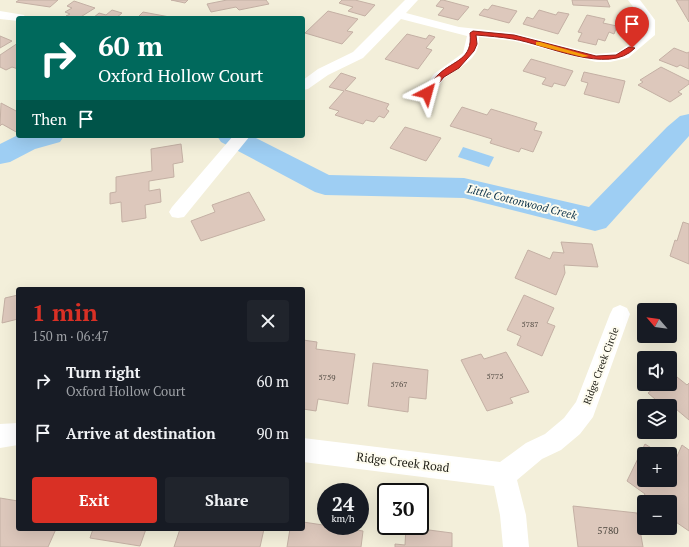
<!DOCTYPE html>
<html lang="en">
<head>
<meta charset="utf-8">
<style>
	:root { --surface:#171b24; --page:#20242c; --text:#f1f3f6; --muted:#9ea1a6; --accent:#d93025 }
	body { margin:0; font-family:"PT Serif",serif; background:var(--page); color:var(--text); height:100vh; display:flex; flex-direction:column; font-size:15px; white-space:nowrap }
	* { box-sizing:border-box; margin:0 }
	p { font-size:13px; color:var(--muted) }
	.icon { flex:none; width:22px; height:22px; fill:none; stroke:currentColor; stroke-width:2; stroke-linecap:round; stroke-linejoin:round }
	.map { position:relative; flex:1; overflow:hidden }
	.sheet { position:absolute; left:16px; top:287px; width:289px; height:244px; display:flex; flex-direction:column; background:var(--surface); border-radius:4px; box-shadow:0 4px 16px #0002 }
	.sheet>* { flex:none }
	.banner { position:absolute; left:16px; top:16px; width:289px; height:122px; border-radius:4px; box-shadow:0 4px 16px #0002; background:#00695c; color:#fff; overflow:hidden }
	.needle { width:26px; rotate:298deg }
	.fabs { position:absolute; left:637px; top:303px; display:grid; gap:8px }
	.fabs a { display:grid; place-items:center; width:40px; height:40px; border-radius:4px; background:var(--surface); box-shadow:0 4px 16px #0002; font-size:20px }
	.speed { position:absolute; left:317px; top:483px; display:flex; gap:8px; font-size:20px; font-weight:700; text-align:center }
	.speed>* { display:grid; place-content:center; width:52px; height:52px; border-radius:50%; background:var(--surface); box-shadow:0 4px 16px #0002; line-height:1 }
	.speed small { font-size:10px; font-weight:400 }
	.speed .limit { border:2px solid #111; border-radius:6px; background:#fff; color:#111 }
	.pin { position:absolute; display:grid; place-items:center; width:34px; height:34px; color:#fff; margin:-41px -17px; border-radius:50% 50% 50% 0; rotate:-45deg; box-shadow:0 0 4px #0007 }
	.pin .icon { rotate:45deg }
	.me { position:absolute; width:44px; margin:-22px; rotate:39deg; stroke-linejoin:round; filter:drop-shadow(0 0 3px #0008) }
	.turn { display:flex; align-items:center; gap:14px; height:84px; padding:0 16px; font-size:18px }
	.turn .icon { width:52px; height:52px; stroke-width:2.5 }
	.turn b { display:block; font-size:28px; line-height:34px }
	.then { display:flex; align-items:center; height:38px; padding:0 16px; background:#0003; gap:8px; font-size:15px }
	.round { display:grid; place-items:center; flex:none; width:42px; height:42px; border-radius:4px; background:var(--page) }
	.headline { display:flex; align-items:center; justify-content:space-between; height:68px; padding:0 16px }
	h1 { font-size:24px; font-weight:800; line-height:30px; color:var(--accent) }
	.cta { display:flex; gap:8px; margin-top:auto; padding:8px 16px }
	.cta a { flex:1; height:46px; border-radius:4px; background:var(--accent); color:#fff; font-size:16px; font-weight:800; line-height:46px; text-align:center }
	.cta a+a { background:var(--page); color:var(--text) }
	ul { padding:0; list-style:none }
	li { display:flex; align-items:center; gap:12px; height:52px; padding:0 16px }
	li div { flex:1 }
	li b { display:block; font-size:15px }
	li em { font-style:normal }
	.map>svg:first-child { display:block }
	.water { fill:#9ecef3 }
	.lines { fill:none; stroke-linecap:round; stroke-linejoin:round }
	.river { fill:#9ecef3; fill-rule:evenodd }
	.building { fill:#ddc8bc; stroke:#c4b0a4 }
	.street { fill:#fff; fill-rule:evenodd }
	.route { fill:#d93025; stroke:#8d1f18 }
	.slow { fill:#f59e0b }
	.labels { text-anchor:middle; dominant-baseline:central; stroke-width:4; stroke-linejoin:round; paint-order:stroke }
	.number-label { font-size:8px; fill:#4e4840 }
	.street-label { font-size:10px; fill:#1f1e16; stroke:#fefcef }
	.near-number-label { font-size:10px; fill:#4e4840 }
	.water-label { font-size:11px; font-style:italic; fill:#082f47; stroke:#fefcef }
	.near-street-label { font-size:12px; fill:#1f1e16; stroke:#fefcef }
</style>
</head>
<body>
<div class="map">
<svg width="689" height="547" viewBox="0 0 689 547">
	<rect width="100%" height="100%" fill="#f3efda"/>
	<path class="water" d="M463 147 494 157 489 167 458 157Z"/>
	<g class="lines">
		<path class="river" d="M689 114V136L606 228 595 231 464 198 325 195 315 192 221 142 217 136H252L329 175 464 178 589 207 667 127 680 116Z
			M18 135V136H64L60 142 35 149 10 162 0 164V144Z"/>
	</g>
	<path class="building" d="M19 0H58L50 7 16 2Z
		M171 0H188L185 3Z
		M227 0H266L269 4 239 10 236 7 211 12 207 4Z
		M342 0H355L375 5 365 16 348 11 353 7 339 3Z
		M441 0H443L469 7 458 20 438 15 444 8 436 6Z
		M572 0H607L610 7 573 5Z
		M676 0H689V22Z
		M74 1 95 8 79 18 66 16 70 14 65 12 72 8 67 6Z
		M492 5 517 11 509 23 479 15 484 9 488 10Z
		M112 10 122 13 116 18H118H93L99 13 106 15Z
		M539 10 556 15 558 12 569 14 558 34 523 24 527 17 533 19Z
		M328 11 358 19 347 31 353 32 342 44 305 33Z
		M143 12 175 18H137Z
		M587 15 605 19 603 23 617 26 614 34 609 32 605 41 598 39 596 45 578 41 582 33 578 32Z
		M407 34 426 39 429 35 435 37 426 48 432 50 418 69 385 59Z
		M0 36 12 41 0 48Z
		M18 43V69L12 67 6 70 0 67V55Z
		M674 48 687 53 689 52V69L680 65 677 67 659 60Z
		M531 59 573 71 565 86 554 83 552 87 542 84 546 78 523 71Z
		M661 67 689 81V84L678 92 682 94 670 102 638 85 643 82 640 80Z
		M584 72 625 81 619 103 584 94 588 83 581 81Z
		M341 73 356 78 345 90 389 104 386 109 389 111 384 118 379 116 374 122 366 120 363 124 335 115 339 111 329 108 344 91 329 87Z
		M1 103 18 112V133L2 124 0 126Z
		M462 107 487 115 491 109 537 123 534 130 542 132 533 152 521 148 519 152 490 143 492 139 450 126Z
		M405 127 441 138 426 161 390 148Z
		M181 144 183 162 173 164 174 177 149 181V191L160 189 161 202 145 205 146 218 122 222 121 202 110 204V193L116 192V177L152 171 151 149Z
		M249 192 265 220 201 241 191 221 215 212 212 205Z
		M683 222 689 224V264L670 256 675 240 677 241Z
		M561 242 592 244 598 267 564 265 565 273 556 295 515 278 528 250 550 259 553 252 564 253Z
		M18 295V319L2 323 5 298Z
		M524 295 554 308 547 323 555 326 542 356 517 345 521 336 507 330Z
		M303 340 317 342 316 349 355 354 348 404 318 399 316 411 303 409Z
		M506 352 529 392 510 398 513 403 487 411 461 360 481 354 484 359Z
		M373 363 428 370 426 399 409 397 408 412 368 406Z
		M672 373 687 385 689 383V420L676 409 671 414 670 406H663L648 393 659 384H670V374Z
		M645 444 661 454H644V480H670V460L674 463 682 445 689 450V531L670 518V502H647L642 499 645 494 627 481Z
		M0 498 18 501V529H56L48 547H0Z
		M573 506 637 513 643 547H578Z
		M303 522 363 531 361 547H287L290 529H303Z
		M406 527 452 533V547H395V544L405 545Z
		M93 529H146L140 546 90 538Z
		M180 529H264L260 547H174Z"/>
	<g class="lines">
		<path class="street" d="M405 0H418L406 13 459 27 514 33 596 54 618 52 643 34V20L628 0H640L655 20V35L628 58 610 62H596L514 41 479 37C480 60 460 66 445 78 440 83 436 90 432 96H422L420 93 434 74 463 53 467 36 401 19 363 58 328 75 308 89 303 90V80L318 69 353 52Z
			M0 11 24 15 26 18H18V21L0 19Z
			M233 136H250L184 217 178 218 172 217 169 212 172 207Z
			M620 305 627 308 630 314 593 417 580 434 561 450 542 459 517 480 526 515 529 547H503L500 515 494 486 303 462V438L500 462 526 443 545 434 564 418 576 402 610 314 613 308Z
			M18 423V445L0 448V424Z"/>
	</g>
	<path class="route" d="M473 31 514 35 596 56 616 55 629 47 635 48C609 76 545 44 513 39 501 37 488 36 476 35L477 44 474 51 459 68 444 77 430 94H425V91C429 86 433 79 439 74 454 60 473 60 470 33Z"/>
	<path class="slow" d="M536 42H540L589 56 583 57 536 45Z"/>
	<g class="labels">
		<g class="number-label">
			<text x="530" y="324">5787</text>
			<text x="495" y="376">5775</text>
			<text x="327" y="377">5759</text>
			<text x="399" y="384">5767</text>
		</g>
		<g class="street-label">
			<text transform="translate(601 366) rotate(-69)">Ridge Creek Circle</text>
		</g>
		<g class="near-number-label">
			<text x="608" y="530">5780</text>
		</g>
		<g class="water-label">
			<text transform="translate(522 202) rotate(14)">Little Cottonwood Creek</text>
		</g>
		<g class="near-street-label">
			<text transform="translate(403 462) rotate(7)">Ridge Creek Road</text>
		</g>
	</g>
</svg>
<div class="fabs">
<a><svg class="needle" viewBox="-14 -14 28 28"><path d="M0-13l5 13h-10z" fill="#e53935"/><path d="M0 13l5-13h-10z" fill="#9ea1a6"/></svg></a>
<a><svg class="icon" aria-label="sound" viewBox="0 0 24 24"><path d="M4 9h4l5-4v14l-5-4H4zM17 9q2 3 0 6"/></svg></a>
<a><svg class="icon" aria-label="layers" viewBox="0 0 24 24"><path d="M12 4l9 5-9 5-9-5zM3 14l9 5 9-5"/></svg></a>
<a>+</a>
<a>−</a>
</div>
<div class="speed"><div>24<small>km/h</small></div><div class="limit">30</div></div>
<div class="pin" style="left:632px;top:48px;background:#d93025"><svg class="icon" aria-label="arrive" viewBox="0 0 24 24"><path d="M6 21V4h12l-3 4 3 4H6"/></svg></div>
<svg class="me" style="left:427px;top:93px" viewBox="-20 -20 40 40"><path d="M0-17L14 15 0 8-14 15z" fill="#d93025" stroke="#fff" stroke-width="4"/></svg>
<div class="banner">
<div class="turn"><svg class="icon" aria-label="right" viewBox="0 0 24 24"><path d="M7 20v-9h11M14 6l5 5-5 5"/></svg><div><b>60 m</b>Oxford Hollow Court</div></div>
<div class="then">Then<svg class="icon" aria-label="arrive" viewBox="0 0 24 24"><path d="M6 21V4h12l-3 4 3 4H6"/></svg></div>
</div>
<section class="sheet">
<div class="headline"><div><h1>1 min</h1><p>150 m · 06:47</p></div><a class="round"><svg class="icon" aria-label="close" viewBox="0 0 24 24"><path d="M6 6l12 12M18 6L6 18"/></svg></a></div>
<ul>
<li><svg class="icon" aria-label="right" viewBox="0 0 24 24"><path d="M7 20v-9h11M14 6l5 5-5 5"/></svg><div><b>Turn right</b><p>Oxford Hollow Court</p></div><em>60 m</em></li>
<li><svg class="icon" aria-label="arrive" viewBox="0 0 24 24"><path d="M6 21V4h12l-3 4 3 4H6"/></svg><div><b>Arrive at destination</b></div><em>90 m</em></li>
</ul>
<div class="cta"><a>Exit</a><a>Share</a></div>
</section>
</div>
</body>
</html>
